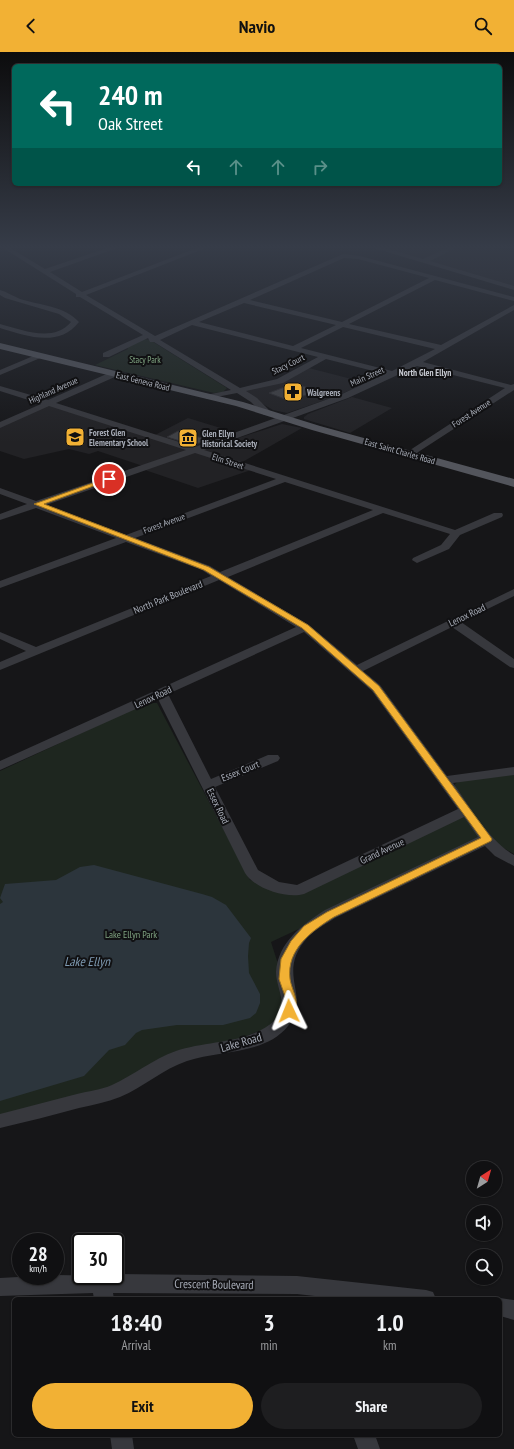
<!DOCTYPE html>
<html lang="en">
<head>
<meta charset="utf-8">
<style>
	:root { --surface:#101012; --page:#1e1e20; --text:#f1f3f6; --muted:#9c9d9f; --line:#303032; --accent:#f2b134 }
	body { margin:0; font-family:"PT Sans Narrow",sans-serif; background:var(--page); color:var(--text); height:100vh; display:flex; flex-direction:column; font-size:15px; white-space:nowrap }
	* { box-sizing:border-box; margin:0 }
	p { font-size:13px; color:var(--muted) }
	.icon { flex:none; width:22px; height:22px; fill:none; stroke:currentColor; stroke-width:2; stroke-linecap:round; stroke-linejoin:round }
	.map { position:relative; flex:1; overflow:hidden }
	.drawer { position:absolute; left:12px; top:1245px; width:490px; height:140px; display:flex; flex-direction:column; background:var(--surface); border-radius:6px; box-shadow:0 1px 3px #0004,0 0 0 1px var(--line) }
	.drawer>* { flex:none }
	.guide { position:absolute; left:12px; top:12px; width:490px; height:122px; border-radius:6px; box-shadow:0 1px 3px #0004,0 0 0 1px var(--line); background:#00695c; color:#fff; overflow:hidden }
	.needle { width:26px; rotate:37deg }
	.buttons { position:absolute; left:466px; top:1109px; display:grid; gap:8px }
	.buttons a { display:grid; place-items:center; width:36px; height:36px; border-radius:50%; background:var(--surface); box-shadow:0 1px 3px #0004,0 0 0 1px var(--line); font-size:20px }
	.speed { position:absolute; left:12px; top:1181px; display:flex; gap:8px; font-size:20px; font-weight:700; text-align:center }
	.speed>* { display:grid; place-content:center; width:52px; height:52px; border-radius:50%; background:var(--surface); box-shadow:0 1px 3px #0004,0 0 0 1px var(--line); line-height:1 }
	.speed small { font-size:10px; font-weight:400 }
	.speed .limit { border:2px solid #111; border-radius:6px; background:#fff; color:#111 }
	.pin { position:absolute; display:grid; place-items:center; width:34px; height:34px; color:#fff; margin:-17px; border:2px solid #fff; border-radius:50%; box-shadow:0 1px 4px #0007 }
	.me { position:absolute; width:44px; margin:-22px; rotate:358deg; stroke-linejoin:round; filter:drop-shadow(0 0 3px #0008) }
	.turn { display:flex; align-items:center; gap:14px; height:84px; padding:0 20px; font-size:18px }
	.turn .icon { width:52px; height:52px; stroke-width:2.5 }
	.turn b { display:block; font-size:28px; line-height:34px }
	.lanes { display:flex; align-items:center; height:38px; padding:0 20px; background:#0003; justify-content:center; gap:20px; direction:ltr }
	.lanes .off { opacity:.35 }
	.eta { display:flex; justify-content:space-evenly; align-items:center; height:68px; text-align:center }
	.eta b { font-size:24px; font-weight:700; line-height:28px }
	.primary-button { display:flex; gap:8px; margin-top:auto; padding:8px 20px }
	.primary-button a { flex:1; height:46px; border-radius:24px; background:var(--accent); color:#111; font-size:16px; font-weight:700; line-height:46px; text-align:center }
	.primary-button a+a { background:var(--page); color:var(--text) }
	header { display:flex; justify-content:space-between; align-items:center; height:52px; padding:0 20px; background:var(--accent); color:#111; font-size:18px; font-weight:700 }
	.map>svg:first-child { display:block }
	.built { fill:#222225 }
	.green { fill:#1e261f }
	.water { fill:#2c353c }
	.building { fill:#404145; stroke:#303034 }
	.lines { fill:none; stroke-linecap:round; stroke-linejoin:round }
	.minor { fill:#37383d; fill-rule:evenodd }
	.major { fill:#53555c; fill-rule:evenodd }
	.route { fill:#f2b134; stroke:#9d7322 }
	.labels { text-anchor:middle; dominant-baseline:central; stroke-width:4; stroke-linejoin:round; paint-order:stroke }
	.far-park-label { font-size:9px; fill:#7fa381; stroke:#111113 }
	.far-street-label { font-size:9px; fill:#a8adb8; stroke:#111113 }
	.far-neighbourhood-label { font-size:9px; font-weight:bold; fill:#c9ccd4; stroke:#111113 }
	.far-poi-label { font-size:9px; font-weight:bold; fill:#a8adb8; stroke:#111113; text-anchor:start }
	.street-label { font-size:10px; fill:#a8adb8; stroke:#111113 }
	.park-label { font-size:10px; fill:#7fa381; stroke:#111113 }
	.near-street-label { font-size:12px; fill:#a8adb8; stroke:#111113 }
	.near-water-label { font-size:13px; font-style:italic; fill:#7f9bb3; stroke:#111113 }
</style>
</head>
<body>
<header><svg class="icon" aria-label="back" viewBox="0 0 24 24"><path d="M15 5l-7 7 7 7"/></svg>Navio<svg class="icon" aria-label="search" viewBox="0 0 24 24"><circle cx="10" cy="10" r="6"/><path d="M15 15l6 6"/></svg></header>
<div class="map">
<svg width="514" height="1397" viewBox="0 0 514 1397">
	<rect width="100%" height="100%" fill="#161618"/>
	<path class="built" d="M371 194H431L448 198 425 208Z
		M460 194H482L514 200V235L428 209Z
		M305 315 367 331 337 344 287 361 273 358 239 338 279 329Z
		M352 345 392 356 350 381 304 367V365L308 362Z
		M48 353 189 398 143 414 98 399 89 402 69 397 24 407 0 399V374Z
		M188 366 237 381 192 397 153 384Z
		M282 372 302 376 239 412 254 417 198 436 142 417Z"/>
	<path class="green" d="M144 287 150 288 227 336 223 340 214 341 95 313 128 297 127 294Z
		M146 651H157L250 828 277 833 299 835 469 755 455 735V732L459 729 514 722V802L500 794 493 786 271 890 279 915 284 957 270 975 100 1040 0 1065V719Z"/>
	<path class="water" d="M94 813 202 842 212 845 226 853 251 886 249 891 248 904 249 921 260 942V951L256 961 250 966 223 973H177L142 978 136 981 125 993 109 998 84 1024 0 1049V852L3 850 0 846 5 832 56 828 80 815Z"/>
	<path class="building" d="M295 331 316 339 290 349 269 341Z
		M178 379 209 388 193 393 167 385Z"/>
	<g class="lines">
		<path class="minor" d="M0 194H7L45 217 113 194H123L50 220 82 240 202 194H211L86 243 155 284 343 202 360 204 514 245V249L435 228 349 272 441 293 514 253V258L423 310 511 333 514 332V338L412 404H406L404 402 505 336 417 314 348 346 204 398 455 478 494 461H502L503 463 502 465 460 483 449 497 417 511 412 508 413 506 441 493 450 482 383 461 228 525 309 573 357 613 514 537V544L461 570 514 607V616L510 615 452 575 363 619 380 633 447 724 514 715V723L453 731C470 754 489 789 514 803V814L495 804 485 794 335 866C326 872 316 877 308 885 274 922 313 945 288 974 265 1003 219 998 187 1009 163 1017 144 1035 120 1045 107 1050 93 1053 79 1056 53 1063 26 1070 0 1076V1062C26 1055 51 1049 77 1042 88 1039 101 1038 112 1033 134 1023 153 1007 176 999 207 988 252 992 276 967 289 953 276 936 276 920 278 890 302 873 325 858L478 785 464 765 304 842C287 847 255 837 245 821L158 647 0 718V709L296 575 219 528 0 618V610L26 599 0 587V580L36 595 211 524 202 518 126 490 0 536V529L116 486 36 456 0 468V462L27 452 0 442V436L36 449 186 398 49 354 0 376V370L41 352 0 339V334L48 348 111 320H117V324L56 351 195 395 342 342 385 322 326 307 283 331 246 339 257 346 270 359V363H264L251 350 237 341 206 347V343L231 338 154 290H150L148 286 109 305H103V301L143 283 80 245H76V242ZM344 206 358 207 429 226 342 270 250 248ZM244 251 336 273 293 294 199 270ZM192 273 318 305 277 327 240 336 160 288ZM343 275 435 297 392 319 301 296ZM195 401 276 427 126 483 46 453ZM285 430 373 458 220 520 210 514 135 486ZM304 580 372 639 458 757 297 833 279 830 258 818 215 735 278 709 280 706 278 703H268L211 727 168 642Z
			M367 194H378L423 207 451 194H460L430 209 514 234V238Z
			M0 238C7 240 13 244 20 247 39 253 65 254 79 270 59 296 26 284 0 276V272C23 278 53 291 71 270L59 262 5 246 0 243Z
			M38 302 45 304 0 323V318Z
			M115 1222 297 1224 426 1238 433 1240 436 1247H341L297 1242 113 1241 114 1247H94L93 1241 0 1244V1226L55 1223 115 1224Z
			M500 1246 514 1248V1268L500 1264V1247H496Z
			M110 1383H132L134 1397H112Z
			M353 1383H375L380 1397H358Z"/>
		<path class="major" d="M0 291 243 350 320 374 514 427V435L312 378 236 354 0 297Z"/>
	</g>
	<linearGradient id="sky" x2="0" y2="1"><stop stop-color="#0c0c0d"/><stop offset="0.5" stop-color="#363c48"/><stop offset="1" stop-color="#363c48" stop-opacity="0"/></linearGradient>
	<rect width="514" height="390" fill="url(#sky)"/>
	<path class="route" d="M107 426 113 427 44 452 209 515 308 573 379 634 492 787 491 789 334 865C313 878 286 897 290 927 292 940 301 949 293 962H285L284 959 286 947 279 927 281 907 291 889 304 874 327 860 481 786 373 638 302 576 204 518 34 452Z"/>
	<defs>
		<symbol id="pharmacy-square" viewBox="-11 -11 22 22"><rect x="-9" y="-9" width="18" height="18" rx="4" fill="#f2b134" stroke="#111113"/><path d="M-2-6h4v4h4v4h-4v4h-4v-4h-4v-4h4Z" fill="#111"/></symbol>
		<symbol id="school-square" viewBox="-11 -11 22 22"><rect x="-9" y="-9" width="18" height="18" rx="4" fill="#f2b134" stroke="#111113"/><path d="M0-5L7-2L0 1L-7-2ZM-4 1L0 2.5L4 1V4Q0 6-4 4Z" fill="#111"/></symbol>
		<symbol id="museum-square" viewBox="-11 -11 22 22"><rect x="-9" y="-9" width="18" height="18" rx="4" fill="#f2b134" stroke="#111113"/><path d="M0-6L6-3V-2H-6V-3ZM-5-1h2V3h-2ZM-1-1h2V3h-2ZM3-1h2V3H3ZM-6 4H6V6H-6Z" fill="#111"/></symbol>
	</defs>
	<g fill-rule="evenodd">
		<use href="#pharmacy-square" x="282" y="329" width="22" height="22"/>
		<use href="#school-square" x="64" y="374" width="22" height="22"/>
		<use href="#museum-square" x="177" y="375" width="22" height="22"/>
	</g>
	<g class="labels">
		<g class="far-park-label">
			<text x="145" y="307">Stacy Park</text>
		</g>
		<g class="far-street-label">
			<text transform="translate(288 312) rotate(-26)">Stacy Court</text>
			<text transform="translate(367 324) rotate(-24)">Main Street</text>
			<text transform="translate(143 329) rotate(14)">East Geneva Road</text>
			<text transform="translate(53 338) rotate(-24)">Highland Avenue</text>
			<text transform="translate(471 361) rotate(-33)">Forest Avenue</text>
			<text transform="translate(400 399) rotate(16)">East Saint Charles Road</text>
			<text transform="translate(228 409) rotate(18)">Elm Street</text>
			<text transform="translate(164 471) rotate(-20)">Forest Avenue</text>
		</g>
		<g class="far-neighbourhood-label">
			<text x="425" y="320">North Glen Ellyn</text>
		</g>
		<g class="far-poi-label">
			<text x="307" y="340">Walgreens</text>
			<text x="89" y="380">Forest Glen<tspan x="89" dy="10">Elementary School</tspan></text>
			<text x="202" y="381">Glen Ellyn<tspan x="202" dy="10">Historical Society</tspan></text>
		</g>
		<g class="street-label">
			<text transform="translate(168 545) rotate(-22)">North Park Boulevard</text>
			<text transform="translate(467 563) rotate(-26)">Lenox Road</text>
			<text transform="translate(153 645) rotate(-25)">Lenox Road</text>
			<text transform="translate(240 719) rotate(-22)">Essex Court</text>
			<text transform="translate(218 754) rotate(64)">Essex Road</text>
			<text transform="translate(382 799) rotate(-25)">Grand Avenue</text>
		</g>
		<g class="park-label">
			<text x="131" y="882">Lake Ellyn Park</text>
		</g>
		<g class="near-street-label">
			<text transform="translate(241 990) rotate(-16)">Lake Road</text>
			<text transform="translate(214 1232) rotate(1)">Crescent Boulevard</text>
		</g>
		<g class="near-water-label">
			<text x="87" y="909">Lake Ellyn</text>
		</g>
	</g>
</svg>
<div class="buttons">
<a><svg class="needle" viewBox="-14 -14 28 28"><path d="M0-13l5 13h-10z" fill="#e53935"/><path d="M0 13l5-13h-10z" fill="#9c9d9f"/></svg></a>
<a><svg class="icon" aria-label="sound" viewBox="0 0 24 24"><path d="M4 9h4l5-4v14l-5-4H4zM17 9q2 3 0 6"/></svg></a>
<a><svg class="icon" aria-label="search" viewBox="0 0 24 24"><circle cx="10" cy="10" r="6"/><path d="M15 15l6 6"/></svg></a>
</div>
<div class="speed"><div>28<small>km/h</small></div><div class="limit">30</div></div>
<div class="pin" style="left:109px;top:427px;background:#d93025"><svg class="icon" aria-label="arrive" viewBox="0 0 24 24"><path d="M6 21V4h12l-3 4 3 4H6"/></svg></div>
<svg class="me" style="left:289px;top:959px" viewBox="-20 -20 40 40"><path d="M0-17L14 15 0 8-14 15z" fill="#f2b134" stroke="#fff" stroke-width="4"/></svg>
<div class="guide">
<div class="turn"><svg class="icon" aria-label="left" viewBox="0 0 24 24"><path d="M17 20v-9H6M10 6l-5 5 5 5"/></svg><div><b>240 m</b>Oak Street</div></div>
<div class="lanes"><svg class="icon" aria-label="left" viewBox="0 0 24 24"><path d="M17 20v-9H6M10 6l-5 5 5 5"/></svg><svg class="icon off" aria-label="ahead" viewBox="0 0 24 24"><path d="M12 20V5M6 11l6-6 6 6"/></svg><svg class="icon off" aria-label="ahead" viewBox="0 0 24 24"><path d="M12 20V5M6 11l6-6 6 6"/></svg><svg class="icon off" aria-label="right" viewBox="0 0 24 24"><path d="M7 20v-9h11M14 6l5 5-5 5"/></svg></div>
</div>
<section class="drawer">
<div class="eta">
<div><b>18:40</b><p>Arrival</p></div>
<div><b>3</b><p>min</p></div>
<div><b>1.0</b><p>km</p></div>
</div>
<div class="primary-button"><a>Exit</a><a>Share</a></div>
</section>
</div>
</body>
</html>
